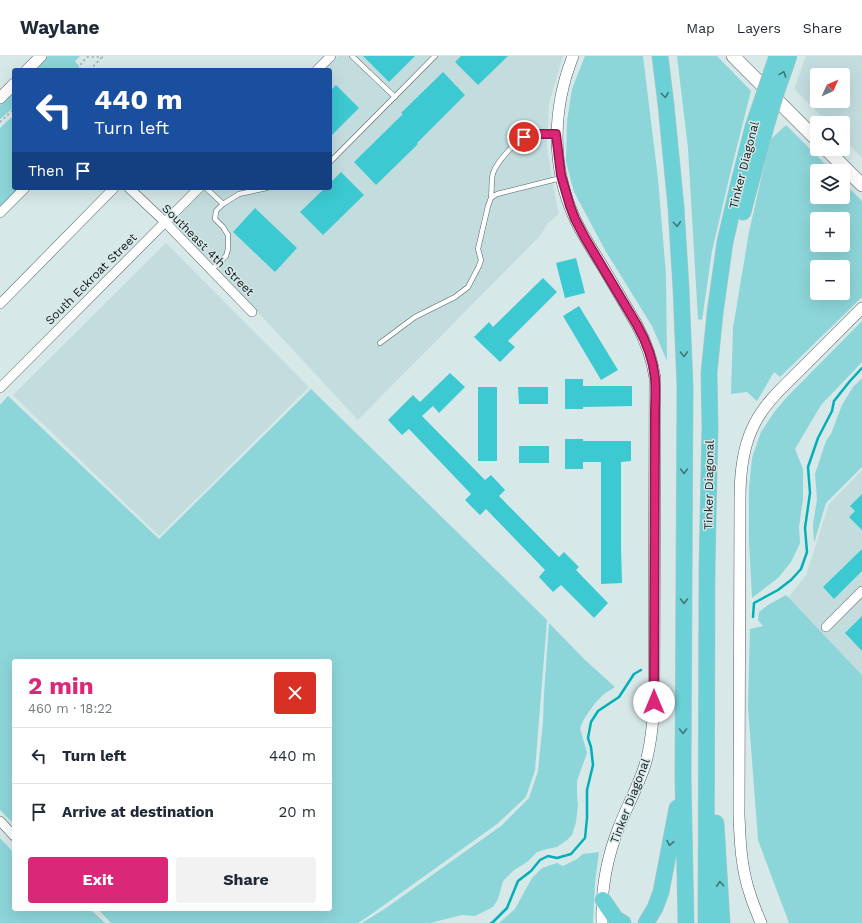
<!DOCTYPE html>
<html lang="en">
<head>
<meta charset="utf-8">
<style>
	:root { --surface:#fff; --page:#f2f2f3; --text:#1f2937; --muted:#747a83; --line:#e0e1e3; --accent:#db2777 }
	body { margin:0; font-family:"Work Sans",sans-serif; background:var(--page); color:var(--text); height:100vh; display:flex; flex-direction:column; font-size:15px; white-space:nowrap }
	* { box-sizing:border-box; margin:0 }
	p { font-size:13px; color:var(--muted) }
	.icon { flex:none; width:22px; height:22px; fill:none; stroke:currentColor; stroke-width:2; stroke-linecap:round; stroke-linejoin:round }
	.map { position:relative; flex:1; overflow:hidden }
	.sheet { position:absolute; left:12px; top:603px; width:320px; height:252px; display:flex; flex-direction:column; background:var(--surface); border-radius:4px; box-shadow:0 4px 16px #0002 }
	.sheet>* { flex:none }
	.guide { position:absolute; left:12px; top:12px; width:320px; height:122px; border-radius:4px; box-shadow:0 4px 16px #0002; background:#1a4fa0; color:#fff; overflow:hidden }
	.needle { width:26px; rotate:45deg }
	.buttons { position:absolute; left:810px; top:12px; display:grid; gap:8px }
	.buttons a { display:grid; place-items:center; width:40px; height:40px; border-radius:4px; background:var(--surface); box-shadow:0 4px 16px #0002; font-size:20px }
	.pin { position:absolute; display:grid; place-items:center; width:34px; height:34px; color:#fff; margin:-17px; border:2px solid #fff; border-radius:50%; box-shadow:0 1px 4px #0007 }
	.me { position:absolute; width:44px; margin:-22px; rotate:0deg; stroke-linejoin:round; filter:drop-shadow(0 0 3px #0008) }
	.turn { display:flex; align-items:center; gap:14px; height:84px; padding:0 16px; font-size:18px }
	.turn .icon { width:52px; height:52px; stroke-width:2.5 }
	.turn b { display:block; font-size:28px; line-height:34px }
	.then { display:flex; align-items:center; height:38px; padding:0 16px; background:#0003; gap:8px; font-size:15px }
	.round { display:grid; place-items:center; flex:none; width:42px; height:42px; border-radius:4px; background:var(--page) }
	.summary { display:flex; align-items:center; justify-content:space-between; height:68px; padding:0 16px }
	h1 { font-size:24px; font-weight:700; line-height:30px; color:var(--accent) }
	.cta { display:flex; gap:8px; margin-top:auto; padding:8px 16px }
	.cta a { flex:1; height:46px; border-radius:4px; background:var(--accent); color:#fff; font-size:16px; font-weight:700; line-height:46px; text-align:center }
	.cta a+a { background:var(--page); color:var(--text) }
	ul { padding:0; list-style:none }
	li { display:flex; align-items:center; gap:12px; height:56px; padding:0 16px; border-top:1px solid var(--line) }
	li div { flex:1 }
	li b { display:block; font-size:15px }
	li em { font-style:normal }
	header { display:flex; align-items:center; gap:24px; box-sizing:border-box; height:56px; padding:0 20px; background:var(--surface); border-bottom:1px solid var(--line) }
	header strong { font-size:19px }
	nav { display:flex; gap:22px; margin-inline-start:auto; font-size:14px }
	.map>svg:first-child { display:block }
	.built { fill:#c3dddf; fill-rule:evenodd }
	.green { fill:#8cd5d9; fill-rule:evenodd }
	.lines { fill:none; stroke-linecap:round; stroke-linejoin:round }
	.stream { stroke:#00afb7; stroke-width:2.5 }
	.building { fill:#3cc9d1 }
	.service-casing { stroke:#526061; stroke-width:5.5 }
	.minor-casing { stroke:#526061; stroke-width:10 }
	.tertiary-casing { stroke:#526061; stroke-width:12 }
	.secondary-casing { stroke:#526061; stroke-width:14 }
	.motorway-casing { stroke:#c2c3c4; stroke-width:17 }
	.path { stroke:#9aa8a9; stroke-width:1.5; stroke-dasharray:2 3; stroke-linecap:butt }
	.service { stroke:#fff; stroke-width:4.5 }
	.minor { stroke:#fff; stroke-width:9 }
	.tertiary { stroke:#fff; stroke-width:11 }
	.secondary { stroke:#fff; stroke-width:13 }
	.motorway { stroke:#6cd1d7; stroke-width:16 }
	.motorway-bridge-casing { stroke:#c2c3c4; stroke-width:17; stroke-linecap:butt }
	.motorway-bridge { stroke:#6cd1d7; stroke-width:16 }
	.oneway { stroke:#407679 }
	.route-casing { stroke:#8e194d; stroke-width:10 }
	.route { stroke:#db2777; stroke-width:7 }
	.labels { text-anchor:middle; dominant-baseline:central; stroke-width:3; stroke-linejoin:round; paint-order:stroke }
	.street-label { font-size:12px; fill:#141a1b; stroke:#d7e8e9 }
</style>
</head>
<body>
<header>
<strong>Waylane</strong>
<nav><a>Map</a><a>Layers</a><a>Share</a></nav>
</header>
<div class="map">
<svg width="862" height="867" viewBox="0 0 862 867">
	<rect width="100%" height="100%" fill="#d7e8e9"/>
	<path class="built" d="M338 0H563L549 48 547 91 555 140 559 158 548 167 539 181 358 364 213 208 178 172 177 165 178 161 207 132H330V14H324Z
		M806 0H862V102L843 82V67H828L794 33ZM817 19H843V45H817Z
		M166 187 309 331 159 480 13 339Z
		M862 414V619L788 542 806 519 829 448Z"/>
	<path class="green" d="M48 0H80L75 5 79 10V14H35Z
		M585 0H643L658 123 666 219 667 305 652 270 605 194 574 136 566 106 567 65 572 33Z
		M677 0H717L751 35 732 110 712 195 702 264 698 263 688 92Z
		M14 35V51L0 63V49Z
		M14 59V132H20L0 151V72Z
		M786 69 832 115H817V141H843V126L862 145V241L780 321 774 316 757 345 747 336 731 338 733 272 749 176 770 84ZM817 163H843V189H817ZM817 211H843V237H817Z
		M862 265V306L821 349 795 393 803 413V443L799 471 800 487 791 506 778 522 752 542 749 486V432L752 402 761 376 775 355 787 341Z
		M862 322V411L826 447 814 487 813 469 817 443 815 418 826 385 831 378 842 349 853 331Z
		M311 333 547 564 535 714 526 741 497 768 373 857 358 867H111L98 853H330V605H14V768L0 754V349L8 340 159 483Z
		M786 539 862 619V867H789L758 784 748 651 750 573 763 570 758 564 759 556 768 549Z
		M549 567 585 604 615 631 604 638 595 647 584 663 580 672 587 697 577 725V740L578 749 576 766 572 779 567 784 557 791 547 793 537 796 527 806 514 814 503 825 498 843 493 851 475 860 462 859 430 867H362L386 852 501 770 529 742 538 715 543 666 544 638Z
		M0 782 14 797V853H90L105 867H0Z
		M599 796 595 826 593 867H499L515 853 532 822 542 812 557 807 563 810 577 803 583 798Z"/>
	<g class="lines">
		<path class="stream" d="M753 561 754 547 778 534 791 524 801 513 807 496 805 472 810 437 808 411 818 382 832 355 834 345 850 325 862 312
			M491 867 493 866 507 852 518 825 531 815 540 804 548 800 557 802 571 798 585 782 587 762V734L593 709 591 691 588 682 591 666 598 655 619 641 634 618 641 614"/>
	</g>
	<path class="building" d="M363 0H415L389 26Z
		M461 0H508L478 29 455 6Z
		M443 16 465 39 417 87 418 88 376 129 354 106 403 58 401 57Z
		M336 29 359 52 330 81V35Z
		M341 116 364 139 323 179 300 156 325 132H330V127Z
		M255 152 297 192 275 216 233 176Z
		M576 202 585 237 565 242 556 207Z
		M543 222 557 236 508 285 515 291 500 306 474 281 489 266 493 271Z
		M579 250 618 314 601 324 563 260Z
		M450 317 465 331 439 357 433 350 422 360 485 424 491 419 505 434 499 440 559 501 564 496 579 511 576 514 608 547 594 562 561 529 553 536 539 521 545 514 486 453 480 459 465 444 471 438 409 373 402 379 388 364 413 339 420 346Z
		M565 323H583V330H632V350L583 351V353H565Z
		M478 331H497V405H478Z
		M518 331H548V348H519Z
		M565 383H583V385H631V405L621 406V491L622 527 601 528V406H583V413H565Z
		M519 390H549V407H519Z
		M862 438V474L849 461 855 455 850 450Z
		M862 493V515L834 543 823 531Z
		M862 560V595L845 577Z"/>
	<g class="lines">
		<defs>
			<path id="service" d="M352 0 395 41
				M330 106 435 0
				M206 132 223 148
				M491 142C492 135 491 124 493 117 497 106 515 85 526 81 536 77 546 78 556 78
				M211 214 226 200 228 193V179L223 171 215 163 216 155 223 148 239 138 267 132
				M380 287 415 261 455 241 468 231 479 210 481 204 478 193 488 150 491 142 497 138 561 122"/>
			<path id="minor" d="M317 14 331 0
				M129 132 165 166 252 256
				M0 157 25 132
				M0 248 114 132
				M0 332 199 132
				M826 571 862 535
				M0 765 14 780"/>
			<path id="tertiary" d="M573 0C552 53 551 111 575 163 583 180 593 195 603 211 614 230 626 250 637 269 646 286 652 302 655 322L654 646C653 667 651 689 645 709 638 731 627 750 619 771 607 801 601 835 602 867
				M27 14 41 0
				M0 42 14 28
				M761 867C757 857 753 848 750 838 741 812 740 785 739 759L740 442C740 418 742 395 752 373 763 348 783 331 802 312 822 292 842 272 862 252"/>
			<path id="secondary" d="M733 0 817 84
				M826 93 862 129"/>
			<path id="motorway" d="M660 0 666 49 676 151 681 232 685 330 683 721 686 867
				M743 156 763 81
				M716 767 722 867
				M603 844 616 863 623 867
				M646 867 655 852 661 836 677 752
				M706 867 707 512 710 370 709 317 715 257 725 186 738 130 753 71"/>
		</defs>
		<use href="#service" class="service-casing"/>
		<use href="#minor" class="minor-casing"/>
		<use href="#tertiary" class="tertiary-casing"/>
		<use href="#secondary" class="secondary-casing"/>
		<use href="#motorway" class="motorway-casing"/>
		<path class="path" d="M81 14V8L87 1H103
			M90 14 103 0
			M0 66 14 53"/>
		<use href="#service" class="service"/>
		<use href="#minor" class="minor"/>
		<use href="#tertiary" class="tertiary"/>
		<use href="#secondary" class="secondary"/>
		<use href="#motorway" class="motorway"/>
		<defs>
			<path id="motorway-bridge" d="M753 71 777 0
				M763 81 775 40 789 0"/>
		</defs>
		<use href="#motorway-bridge" class="motorway-bridge-casing"/>
		<use href="#motorway-bridge" class="motorway-bridge"/>
	</g>
	<defs><path id="oneway-chevron" d="M-2-3.5L2.5 0L-2 3.5" fill="none" stroke-width="1.6" stroke-linecap="round" stroke-linejoin="round"/></defs>
	<g class="oneway">
		<use href="#oneway-chevron" transform="translate(783 18) rotate(-70)"/>
		<use href="#oneway-chevron" transform="translate(665 39) rotate(83)"/>
		<use href="#oneway-chevron" transform="translate(677 168) rotate(86)"/>
		<use href="#oneway-chevron" transform="translate(684 298) rotate(88)"/>
		<use href="#oneway-chevron" transform="translate(684 415) rotate(90)"/>
		<use href="#oneway-chevron" transform="translate(684 545) rotate(90)"/>
		<use href="#oneway-chevron" transform="translate(683 675) rotate(90)"/>
		<use href="#oneway-chevron" transform="translate(670 787) rotate(101)"/>
		<use href="#oneway-chevron" transform="translate(720 828) rotate(-93)"/>
	</g>
	<g class="lines">
		<defs>
			<path id="route" d="M524 81 538 78H556L561 119 570 150 575 163 585 182 637 269C646 285 653 303 655 322 656 334 655 347 655 359L654 646"/>
		</defs>
		<use href="#route" class="route-casing"/>
		<use href="#route" class="route"/>
	</g>
	<g class="labels">
		<g class="street-label">
			<text transform="translate(744 109) rotate(-76)">Tinker Diagonal</text>
			<text transform="translate(208 194) rotate(45)">Southeast 4th Street</text>
			<text transform="translate(91 223) rotate(-45)">South Eckroat Street</text>
			<text transform="translate(709 429) rotate(-89)">Tinker Diagonal</text>
			<text transform="translate(630 745) rotate(-69)">Tinker Diagonal</text>
		</g>
	</g>
</svg>
<div class="buttons">
<a><svg class="needle" viewBox="-14 -14 28 28"><path d="M0-13l5 13h-10z" fill="#e53935"/><path d="M0 13l5-13h-10z" fill="#747a83"/></svg></a>
<a><svg class="icon" aria-label="search" viewBox="0 0 24 24"><circle cx="10" cy="10" r="6"/><path d="M15 15l6 6"/></svg></a>
<a><svg class="icon" aria-label="layers" viewBox="0 0 24 24"><path d="M12 4l9 5-9 5-9-5zM3 14l9 5 9-5"/></svg></a>
<a>+</a>
<a>−</a>
</div>
<div class="pin" style="left:524px;top:81px;background:#d93025"><svg class="icon" aria-label="arrive" viewBox="0 0 24 24"><path d="M6 21V4h12l-3 4 3 4H6"/></svg></div>
<svg class="me" style="left:654px;top:646px" viewBox="-20 -20 40 40"><circle r="19" fill="#fff"/><path d="M0-13L10 11 0 6-10 11z" fill="#db2777"/></svg>
<div class="guide">
<div class="turn"><svg class="icon" aria-label="left" viewBox="0 0 24 24"><path d="M17 20v-9H6M10 6l-5 5 5 5"/></svg><div><b>440 m</b>Turn left</div></div>
<div class="then">Then<svg class="icon" aria-label="arrive" viewBox="0 0 24 24"><path d="M6 21V4h12l-3 4 3 4H6"/></svg></div>
</div>
<section class="sheet">
<div class="summary"><div><h1>2 min</h1><p>460 m · 18:22</p></div><a class="round" style="background:#d93025;color:#fff"><svg class="icon" aria-label="close" viewBox="0 0 24 24"><path d="M6 6l12 12M18 6L6 18"/></svg></a></div>
<ul>
<li><svg class="icon" aria-label="left" viewBox="0 0 24 24"><path d="M17 20v-9H6M10 6l-5 5 5 5"/></svg><div><b>Turn left</b></div><em>440 m</em></li>
<li><svg class="icon" aria-label="arrive" viewBox="0 0 24 24"><path d="M6 21V4h12l-3 4 3 4H6"/></svg><div><b>Arrive at destination</b></div><em>20 m</em></li>
</ul>
<div class="cta"><a>Exit</a><a>Share</a></div>
</section>
</div>
</body>
</html>
